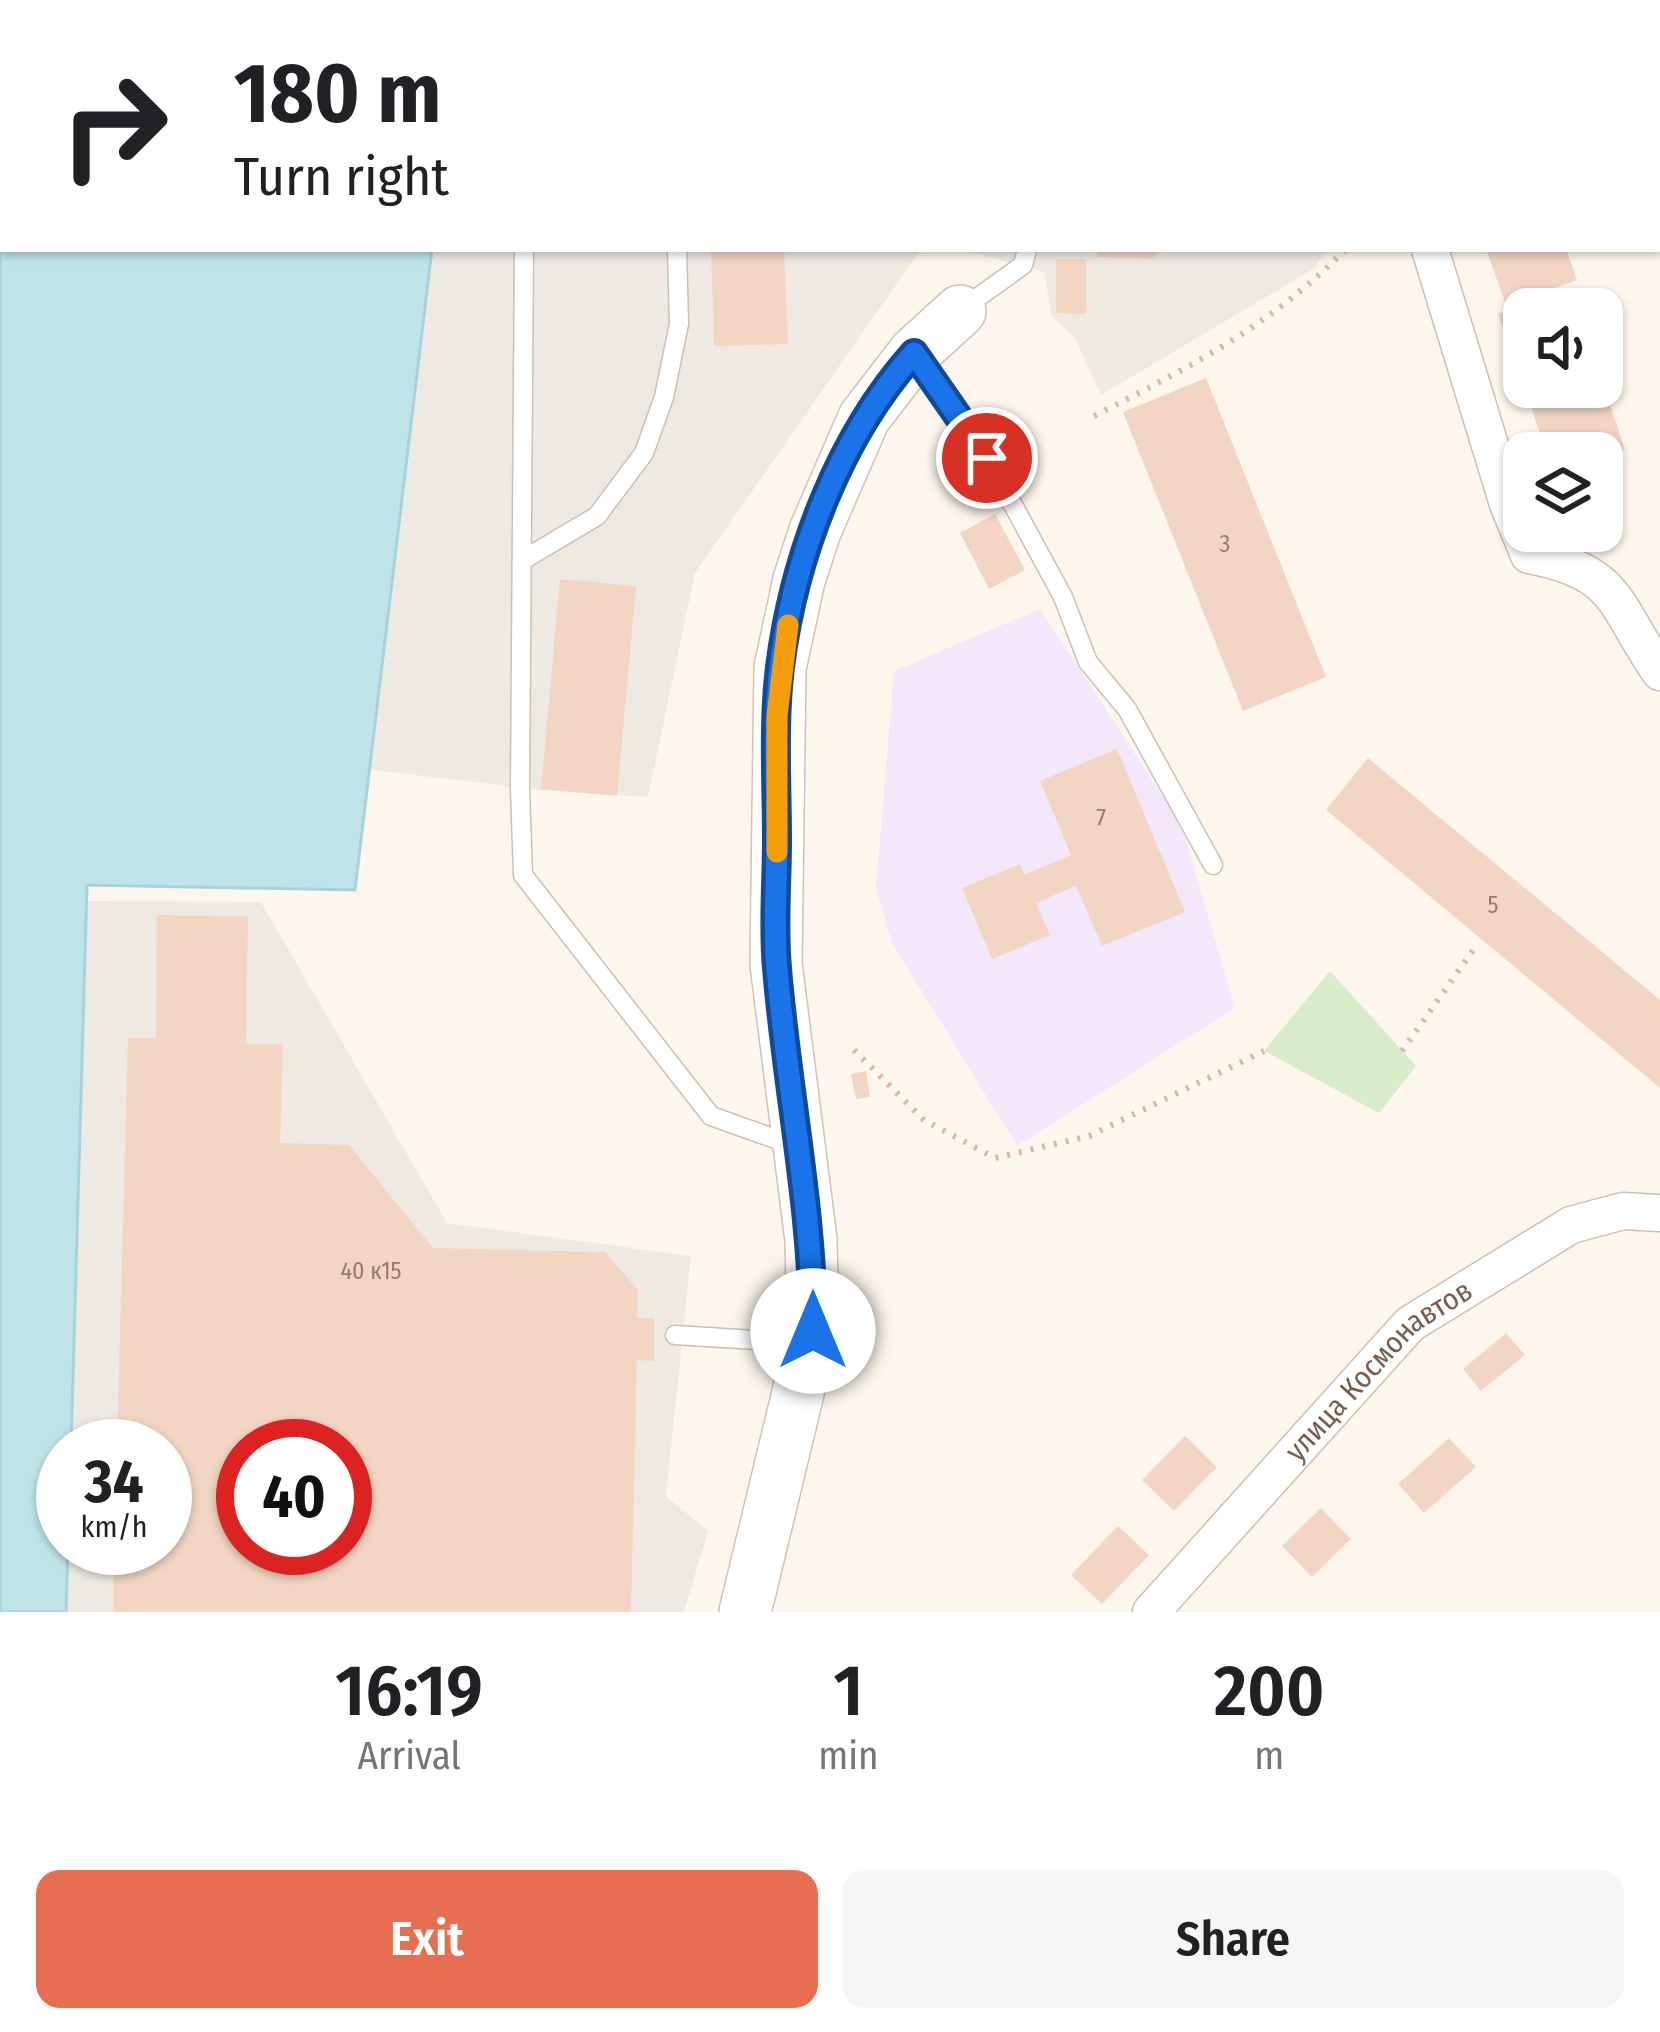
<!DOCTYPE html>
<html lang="en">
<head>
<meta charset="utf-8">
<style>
	:root { --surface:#fff; --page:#f6f6f6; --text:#202124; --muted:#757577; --accent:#e76f51 }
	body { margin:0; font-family:"Fira Sans Condensed",sans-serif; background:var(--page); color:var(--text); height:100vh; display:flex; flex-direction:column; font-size:45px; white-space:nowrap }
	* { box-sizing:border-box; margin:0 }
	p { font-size:39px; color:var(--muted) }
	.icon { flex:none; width:66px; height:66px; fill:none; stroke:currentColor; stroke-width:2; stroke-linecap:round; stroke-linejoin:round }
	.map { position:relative; height:1612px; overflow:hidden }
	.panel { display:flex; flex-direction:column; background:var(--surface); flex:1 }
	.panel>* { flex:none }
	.banner { position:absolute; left:0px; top:0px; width:1662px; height:252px; box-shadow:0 3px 9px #0004; background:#fff; color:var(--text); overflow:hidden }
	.fabs { position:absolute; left:1503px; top:288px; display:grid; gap:24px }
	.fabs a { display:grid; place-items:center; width:120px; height:120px; border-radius:24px; background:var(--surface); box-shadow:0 3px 9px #0004; font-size:60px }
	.speed { position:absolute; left:36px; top:1419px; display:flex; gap:24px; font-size:60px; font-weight:700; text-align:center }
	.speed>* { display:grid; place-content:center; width:156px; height:156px; border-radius:50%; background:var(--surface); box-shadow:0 3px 9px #0004; line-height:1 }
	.speed small { font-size:30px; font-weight:400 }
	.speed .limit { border:18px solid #d22; background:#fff; color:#111 }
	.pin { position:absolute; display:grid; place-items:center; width:102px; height:102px; color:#fff; margin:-51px; border:6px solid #fff; border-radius:50%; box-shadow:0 3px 12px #0007 }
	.me { position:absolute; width:132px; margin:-66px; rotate:0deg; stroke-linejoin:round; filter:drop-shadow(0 0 9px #0008) }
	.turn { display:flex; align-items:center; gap:42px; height:252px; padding:0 36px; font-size:54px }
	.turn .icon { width:156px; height:156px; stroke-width:2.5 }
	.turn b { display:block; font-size:84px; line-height:102px }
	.eta { display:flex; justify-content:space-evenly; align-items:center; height:204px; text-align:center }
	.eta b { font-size:72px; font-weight:600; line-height:84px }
	.primary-button { display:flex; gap:24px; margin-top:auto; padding:24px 36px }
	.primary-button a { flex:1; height:138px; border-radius:24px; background:var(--accent); color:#fff; font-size:48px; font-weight:600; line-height:138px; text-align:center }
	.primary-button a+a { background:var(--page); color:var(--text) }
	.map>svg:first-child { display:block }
	.industrial { fill:#efe9e4; fill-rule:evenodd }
	.education { fill:#f3e8fa }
	.green { fill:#d8ecc9 }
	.water { fill:#bfe3e8; stroke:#a5d3da; stroke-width:3 }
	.building { fill:#f3d5c3; fill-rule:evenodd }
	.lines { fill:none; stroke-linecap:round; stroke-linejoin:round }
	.lane-casing { stroke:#d1beb0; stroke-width:21 }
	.street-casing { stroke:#d1beb0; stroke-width:39 }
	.secondary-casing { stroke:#d6c0b0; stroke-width:54 }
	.path { stroke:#d9b8a5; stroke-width:6; stroke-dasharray:3 9; stroke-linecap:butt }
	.lane { stroke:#fff; stroke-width:18 }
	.street { stroke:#fff; stroke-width:36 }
	.secondary { stroke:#fff; stroke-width:51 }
	.route-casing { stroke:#114b97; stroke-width:30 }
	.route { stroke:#1a73e8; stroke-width:21 }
	.slow { stroke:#f59e0b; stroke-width:21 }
	.labels { text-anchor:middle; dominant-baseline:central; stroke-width:9; stroke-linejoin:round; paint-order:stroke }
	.number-label { font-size:24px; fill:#987a6a }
	.street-label { font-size:30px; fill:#7a5c4d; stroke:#fffaf3 }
</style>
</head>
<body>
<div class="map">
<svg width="1660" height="1612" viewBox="0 0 1660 1612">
	<rect width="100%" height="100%" fill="#fdf6ec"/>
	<path class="industrial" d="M442 0H1466L442 3Z
		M431 249H921L695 573 648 797 540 790 366 769Z
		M962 249H1326L1315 268 1101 395 1075 338 1052 316 1044 272Z
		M86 901 261 902 447 1223 691 1256 666 1496 708 1531 684 1612H66L68 1548H165V1446H71ZM243 1446H345V1548H243Z"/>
	<path class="education" d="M1040 609 1181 824 1235 1008 1017 1146 892 943 876 889 894 671Z"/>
	<path class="green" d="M1330 971 1416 1066 1379 1113 1264 1051Z"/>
	<path class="water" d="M0 0H442L3 3V249H432L355 890 87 885 71 1446H63V1548H68L66 1612H0Z"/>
	<path class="building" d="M711 249H784L788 344 714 346Z
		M1097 249H1156V259L1097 257Z
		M1486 249H1566L1577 280 1506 305Z
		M1056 259H1086V314L1056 313Z
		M1569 289 1576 309H1524L1523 386 1498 314Z
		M1206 378 1326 677 1243 711 1123 412Z
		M1524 387H1604L1625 449 1602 457V453H1547Z
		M995 514 1025 570 989 589 960 533Z
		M560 579 636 586 617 796 541 789Z
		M1117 749 1185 912 1102 946 1076 886 1036 903 1050 935 992 959 962 888 1020 864 1024 875 1071 855 1040 781Z
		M1368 758 1660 1000V1088L1326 810Z
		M157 915 248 916 246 1044H283L280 1143 349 1145 433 1248 605 1252 638 1290 637 1318H654V1361L637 1360 631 1612H113L114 1548H165V1446H117L128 1038H156ZM243 1446H345V1548H243Z
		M866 1071 870 1097 856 1099 851 1074Z
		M1506 1333 1525 1355 1481 1391 1463 1369Z
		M1185 1436 1217 1467 1174 1511 1142 1480Z
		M1449 1438 1476 1467 1424 1513 1398 1484Z
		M1321 1508 1351 1539 1312 1577 1282 1546Z
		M1118 1526 1149 1555 1102 1604 1071 1575Z"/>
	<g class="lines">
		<defs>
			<path id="lane" d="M670 0V3
				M526 3V0
				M1051 3V0
				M524 249 520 789 523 875 711 1116 795 1146
				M963 308 1023 265 1027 249
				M917 357 987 457 1063 597 1088 662 1127 709 1213 865
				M523 560 597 516 644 453 664 397 679 324 677 249
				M675 1335 806 1343"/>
			<g id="street">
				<path d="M1430 249 1508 504 1529 555C1620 572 1613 604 1660 672"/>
				<path id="s1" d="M1151 1612 1410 1324 1571 1225 1623 1211 1660 1213"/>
			</g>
			<path id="secondary" d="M745 1612 813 1331 811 1240 776 964 780 668 799 580 815 531 864 418 914 353 960 311"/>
		</defs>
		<use href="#lane" class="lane-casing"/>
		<use href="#street" class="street-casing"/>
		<use href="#secondary" class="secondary-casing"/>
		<path class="path" d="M1659 56H1660
			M1094 416C1191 366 1268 328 1346 249
			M854 1050 924 1120 995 1158 1089 1136 1264 1051
			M1402 1051 1476 946"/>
		<use href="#lane" class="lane"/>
		<use href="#street" class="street"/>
		<use href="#secondary" class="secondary"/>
	</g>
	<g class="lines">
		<defs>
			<path id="route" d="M813 1331C813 1209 787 1090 777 968 773 926 777 883 777 841 777 783 773 724 780 667 794 556 839 437 914 353L987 458"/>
		</defs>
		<use href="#route" class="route-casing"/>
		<use href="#route" class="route"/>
		<path class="slow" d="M777 852V716L788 625"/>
	</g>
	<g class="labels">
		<g class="number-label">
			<text x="1225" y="544">3</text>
			<text x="1101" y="818">7</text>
			<text x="1493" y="905">5</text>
			<text x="371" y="1271">40 к15</text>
		</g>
		<g class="street-label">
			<text stroke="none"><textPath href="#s1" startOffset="333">улица Космонавтов</textPath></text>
		</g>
	</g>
</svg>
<div class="fabs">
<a><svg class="icon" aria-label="sound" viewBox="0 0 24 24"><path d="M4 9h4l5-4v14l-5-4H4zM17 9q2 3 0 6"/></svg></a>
<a><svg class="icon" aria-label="layers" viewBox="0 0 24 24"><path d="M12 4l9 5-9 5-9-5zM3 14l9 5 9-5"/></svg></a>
</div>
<div class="speed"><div>34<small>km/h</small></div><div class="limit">40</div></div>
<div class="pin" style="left:987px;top:458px;background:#d93025"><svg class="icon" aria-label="arrive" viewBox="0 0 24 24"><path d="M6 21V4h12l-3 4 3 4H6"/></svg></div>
<svg class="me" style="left:813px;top:1331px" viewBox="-20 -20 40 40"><circle r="19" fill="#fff"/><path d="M0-13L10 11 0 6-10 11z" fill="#1a73e8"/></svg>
<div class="banner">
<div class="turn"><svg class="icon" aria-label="right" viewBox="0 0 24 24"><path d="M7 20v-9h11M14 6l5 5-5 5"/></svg><div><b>180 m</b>Turn right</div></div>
</div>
</div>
<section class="panel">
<div class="eta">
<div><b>16:19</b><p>Arrival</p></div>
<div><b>1</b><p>min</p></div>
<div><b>200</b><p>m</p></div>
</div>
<div class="primary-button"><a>Exit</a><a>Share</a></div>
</section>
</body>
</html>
